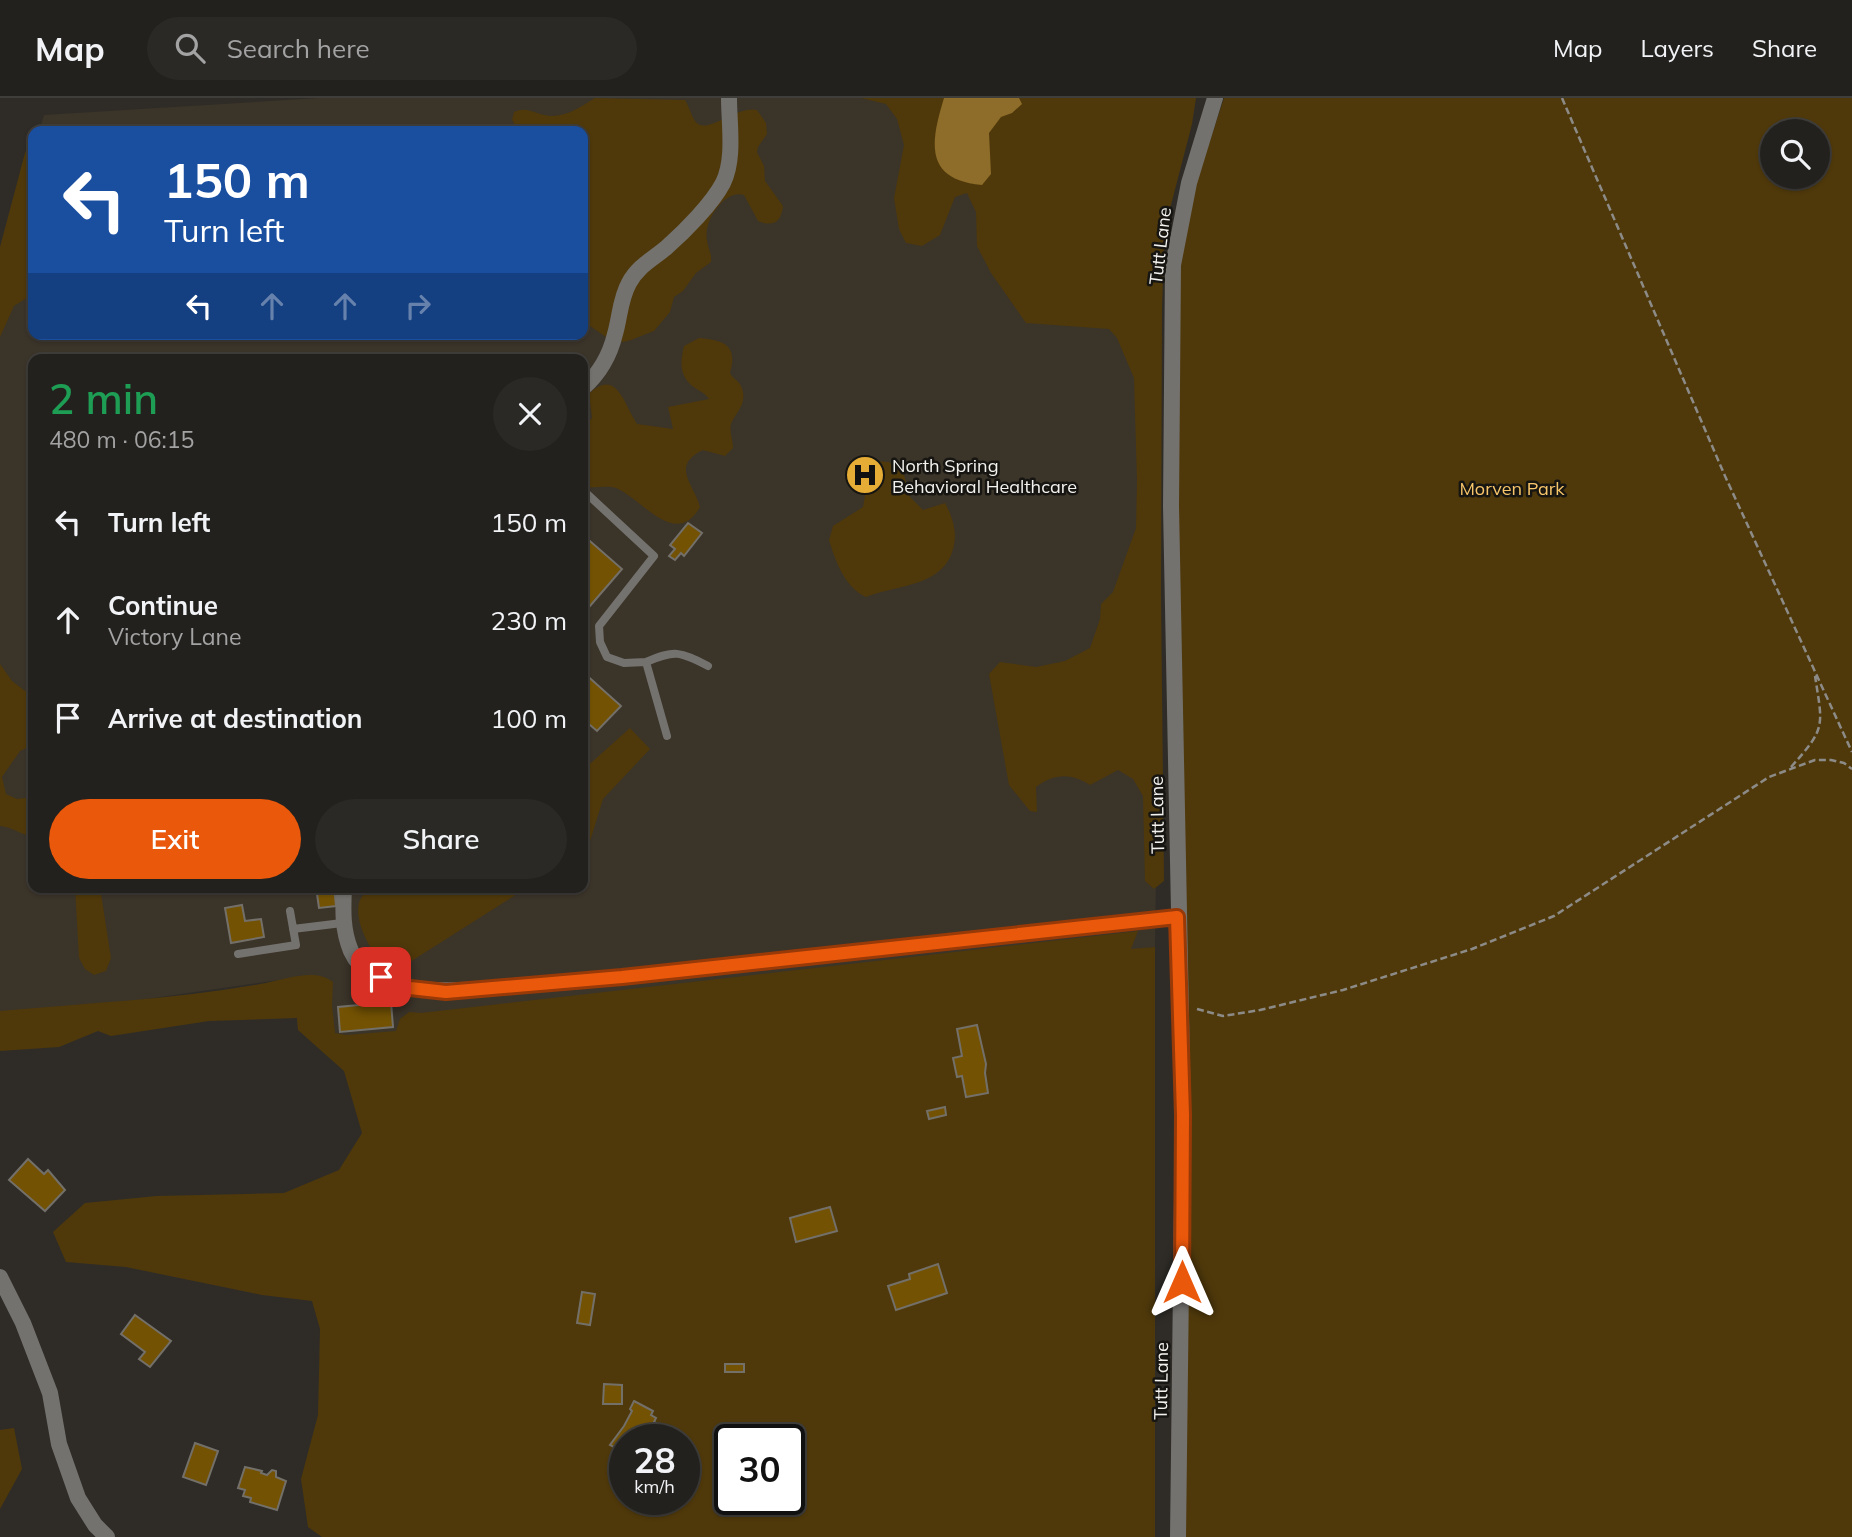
<!DOCTYPE html>
<html lang="en">
<head>
<meta charset="utf-8">
<style>
	:root { --surface:#23211d; --page:#2b2926; --text:#f1f3f6; --muted:#a3a3a4; --line:#403e3b; --accent:#ea580c }
	body { margin:0; font-family:Mulish,sans-serif; background:var(--page); color:var(--text); height:100vh; display:flex; flex-direction:column; font-size:26px; white-space:nowrap }
	* { box-sizing:border-box; margin:0 }
	p { font-size:23px; color:var(--muted) }
	.icon { flex:none; width:38px; height:38px; fill:none; stroke:currentColor; stroke-width:2; stroke-linecap:round; stroke-linejoin:round }
	.map { position:relative; flex:1; overflow:hidden }
	.side { position:absolute; left:28px; top:256px; width:560px; height:539px; display:flex; flex-direction:column; background:var(--surface); border-radius:14px; box-shadow:0 2px 5px #0004,0 0 0 2px var(--line) }
	.side>* { flex:none }
	.hud { position:absolute; left:28px; top:28px; width:560px; height:214px; border-radius:14px; box-shadow:0 2px 5px #0004,0 0 0 2px var(--line); background:#1a4fa0; color:#fff; overflow:hidden }
	.controls { position:absolute; left:1760px; top:21px; display:grid; gap:14px }
	.controls a { display:grid; place-items:center; width:70px; height:70px; border-radius:50%; background:var(--surface); box-shadow:0 2px 5px #0004,0 0 0 2px var(--line); font-size:35px }
	.speed { position:absolute; left:609px; top:1326px; display:flex; gap:14px; font-size:35px; font-weight:700; text-align:center }
	.speed>* { display:grid; place-content:center; width:91px; height:91px; border-radius:50%; background:var(--surface); box-shadow:0 2px 5px #0004,0 0 0 2px var(--line); line-height:1 }
	.speed small { font-size:18px; font-weight:400 }
	.speed .limit { border:4px solid #111; border-radius:10px; background:#fff; color:#111 }
	.pin { position:absolute; display:grid; place-items:center; width:60px; height:60px; color:#fff; margin:-30px; border-radius:14px; box-shadow:0 4px 10px #0006 }
	.me { position:absolute; width:77px; margin:-38px; rotate:0deg; stroke-linejoin:round; filter:drop-shadow(0 0 5px #0008) }
	.turn { display:flex; align-items:center; gap:24px; height:147px; padding:0 21px; font-size:32px }
	.turn .icon { width:91px; height:91px; stroke-width:2.5 }
	.turn b { display:block; font-size:49px; line-height:60px }
	.lanes { display:flex; align-items:center; height:66px; padding:0 21px; background:#0003; justify-content:center; gap:35px; direction:ltr }
	.lanes .off { opacity:.35 }
	.round { display:grid; place-items:center; flex:none; width:74px; height:74px; border-radius:37px; background:var(--page) }
	.headline { display:flex; align-items:center; justify-content:space-between; height:119px; padding:0 21px }
	h1 { font-size:42px; font-weight:600; line-height:52px; color:#1e9e55 }
	.action { display:flex; gap:14px; margin-top:auto; padding:14px 21px }
	.action a { flex:1; height:80px; border-radius:42px; background:var(--accent); color:#fff; font-size:28px; font-weight:600; line-height:80px; text-align:center }
	.action a+a { background:var(--page); color:var(--text) }
	ul { padding:0; list-style:none }
	li { display:flex; align-items:center; gap:21px; height:98px; padding:0 21px }
	li div { flex:1 }
	li b { display:block; font-size:26px }
	li em { font-style:normal }
	header { display:flex; align-items:center; gap:42px; box-sizing:border-box; height:98px; padding:0 35px; background:var(--surface); border-bottom:2px solid var(--line) }
	header strong { font-size:33px }
	nav { display:flex; gap:38px; margin-inline-start:auto; font-size:24px }
	.search { width:490px; height:63px; background:var(--page); display:flex; align-items:center; gap:18px; box-sizing:border-box; padding:0 24px; border-radius:38px; color:var(--muted); font-size:26px }
	.map>svg:first-child { display:block }
	.built { fill:#3b3429; fill-rule:evenodd }
	.green { fill:#4f390b; fill-rule:evenodd }
	.water { fill:#8e6c29 }
	.building { fill:#735203; stroke:#736f69; stroke-width:2 }
	.lines { fill:none; stroke-linecap:round; stroke-linejoin:round }
	.path { stroke:#8d8b87; stroke-width:2.5; stroke-dasharray:7 3.5; stroke-linecap:butt }
	.lane { stroke:#74726f; stroke-width:8 }
	.street { stroke:#74726f; stroke-width:16 }
	.route-casing { stroke:#983908; stroke-width:18 }
	.route { stroke:#ea580c; stroke-width:12 }
	.labels { text-anchor:middle; dominant-baseline:central; stroke-width:5; stroke-linejoin:round; paint-order:stroke }
	.street-label { font-size:18px; fill:#f4f2ef; stroke:#161512 }
	.poi-label { font-size:18px; fill:#f4f2ef; stroke:#161512; text-anchor:start }
	.park-label { font-size:18px; fill:#f8c66a; stroke:#161512 }
</style>
</head>
<body>
<header>
<strong>Map</strong>
<div class="search"><svg class="icon" aria-label="search" viewBox="0 0 24 24"><circle cx="10" cy="10" r="6"/><path d="M15 15l6 6"/></svg>Search here</div>
<nav><a>Map</a><a>Layers</a><a>Share</a></nav>
</header>
<div class="map">
<svg width="1852" height="1439" viewBox="0 0 1852 1439">
	<rect width="100%" height="100%" fill="#2f2c27"/>
	<path class="built" d="M319 0H960L1147 4 1156 776 1155 849 474 924 421 961 298 932 293 880 0 922V166L33 54V236H583V33H39L44 17ZM33 261H583V789H33Z"/>
	<path class="green" d="M595 0 685 2C689 8 691 17 695 23 706 39 736 7 757 12L766 25 767 36 758 49 757 54 764 68 765 83 783 108C781 125 773 129 758 123L744 97C724 91 703 124 707 142 708 151 712 155 711 164L696 175 683 193 674 199 670 214 654 233 631 242 623 244 606 239 590 228 583 219V190L588 183 589 175 586 166 589 144 583 137V95L586 87 583 83V33H519L512 22 514 14C528 7 537 18 552 18 568 18 582 8 595 0Z
		M861 0H1196L1192 26 1165 130 1162 208 1161 496 1164 783 1154 791 1145 783 1143 698 1133 681 1118 672 1090 687C1072 675 1054 675 1036 689L1037 714 1030 713 1009 687 989 576 1000 564 1036 569 1065 563 1090 550 1100 521 1101 506 1113 494 1136 430 1137 383 1134 280 1117 240 1109 231 1026 225 991 175 977 148 976 114 967 95 955 99 940 137 922 148 906 145 899 131 894 100 904 47 897 21 886 6Z
		M1224 0H1852V1439H1181L1171 162ZM1773 33H1818V79H1773Z
		M33 36V94L31 102 33 116V196L14 208 0 239V149L25 55Z
		M699 240C724 242 738 247 730 275 733 281 738 282 741 288 749 306 735 314 731 326 729 333 733 342 733 350L725 358 703 352C670 368 694 386 700 409 676 452 641 400 616 390 608 387 598 390 588 389L583 379V330L592 320 589 296C617 269 624 307 637 326L673 331 668 309 709 301C704 294 701 294 695 290 679 279 680 265 684 248Z
		M875 363 889 364 904 377 910 399 923 412 945 405C952 418 957 432 954 447 946 489 899 486 866 499 845 490 835 462 829 442L833 428 863 409 866 392 861 384 860 369Z
		M0 566 12 583 33 599V647L20 653 2 679 6 696 17 701 33 699V738C21 737 12 729 0 728Z
		M630 630 650 651 603 701 587 753 583 755V672Z
		M75 789H100L111 860 106 873 94 877 85 871 79 860Z
		M375 789H528L410 864 380 863C365 844 342 801 375 789Z
		M1138 833 1131 851 1155 849V1439H322L308 1429 301 1381 318 1317 320 1231 312 1203 262 1197 126 1169 66 1164 53 1134 85 1105 157 1098 284 1095 339 1072 362 1035 344 973 298 932 297 920 209 923 111 938 98 933 59 949 0 953V913C89 905 179 901 266 885 287 881 315 870 333 884L332 907 335 935 346 937 396 933 400 921 409 914 421 915ZM625 1342H684V1402H625ZM730 1342H789V1402H730Z
		M14 1330 22 1371 0 1411V1332Z"/>
	<path class="water" d="M944 0H1019L1022 6 1012 15 1001 19 989 35 991 76 982 87C923 82 931 43 944 0Z"/>
	<path class="building" d="M688 425 702 435 684 458 681 455 675 462 669 458 675 451 670 447Z
		M583 437 622 471 583 516Z
		M583 574 621 608 597 633 583 621Z
		M316 789H334L336 808 319 810Z
		M242 807 245 823 261 821 264 839 231 845 225 810Z
		M391 904 393 929 340 934 338 909Z
		M977 927 986 966 985 975 988 995 966 999 962 978 957 979 953 960 962 958 957 931Z
		M945 1009 946 1017 929 1021 927 1013Z
		M28 1061 44 1076 48 1072 65 1092 45 1113 9 1082Z
		M830 1109 837 1133 796 1144 790 1120Z
		M938 1166 947 1195 896 1212 888 1188 910 1181 909 1176Z
		M582 1194 595 1196 590 1227 577 1225Z
		M135 1217 171 1243 150 1269 139 1261 145 1254 121 1236Z
		M725 1266H744V1274H725Z
		M604 1286 622 1287V1306H603Z
		M634 1303 653 1313 651 1317 656 1320 654 1324 662 1328 655 1342H625V1355L610 1347 624 1328 632 1313 630 1311Z
		M195 1345 218 1353 206 1387 183 1379Z
		M245 1369 262 1373 261 1375 267 1377 272 1372 276 1373V1379L286 1383 277 1412 250 1404 251 1400 243 1398 245 1392 238 1390Z"/>
	<g class="lines">
		<path class="path" d="M1562 0 1725 378 1852 654
			M1791 669C1826 630 1823 629 1815 578
			M1197 911 1223 918 1260 912 1343 892 1472 851 1554 818 1769 679 1815 662H1831L1844 665 1852 671"/>
		<path class="lane" d="M583 387 585 394 654 458 599 528 600 544 607 559 624 565 646 564 667 638
			M646 564C675 552 679 553 708 568
			M293 831 342 825
			M238 856 296 847 290 813
			M622 879 1177 819"/>
		<path class="street" d="M583 290C599 276 610 257 615 236 620 219 620 201 629 185 638 168 653 161 667 149 685 133 712 106 723 85 735 61 729 26 729 0
			M344 789C343 811 342 832 351 853 375 907 479 891 525 887 557 885 590 882 622 879
			M0 1179 23 1225 50 1295 59 1346 78 1400 95 1427 107 1439
			M1178 1439 1183 1017 1171 408 1173 167 1189 85 1215 0"/>
	</g>
	<g class="lines">
		<defs>
			<path id="route" d="M381 879 410 890 446 894 622 879 1177 819 1183 1017 1182 1184"/>
		</defs>
		<use href="#route" class="route-casing"/>
		<use href="#route" class="route"/>
	</g>
	<defs>
		<symbol id="hospital-disc" viewBox="-11 -11 22 22"><circle r="9.5" fill="#e6ad36" stroke="#161512"/><path d="M-5-5h3v3.5h4V-5h3V5h-3V1.5h-4V5h-3Z" fill="#111"/></symbol>
	</defs>
	<g fill-rule="evenodd">
		<use href="#hospital-disc" x="843" y="355" width="44" height="44"/>
	</g>
	<g class="labels">
		<g class="street-label">
			<text transform="translate(1160 148) rotate(-83)">Tutt Lane</text>
			<text transform="translate(1157 717) rotate(-91)">Tutt Lane</text>
			<text transform="translate(1161 1283) rotate(-89)">Tutt Lane</text>
		</g>
		<g class="poi-label">
			<text x="892" y="367">North Spring<tspan x="892" dy="21">Behavioral Healthcare</tspan></text>
		</g>
		<g class="park-label">
			<text x="1512" y="390">Morven Park</text>
		</g>
	</g>
</svg>
<div class="controls">
<a><svg class="icon" aria-label="search" viewBox="0 0 24 24"><circle cx="10" cy="10" r="6"/><path d="M15 15l6 6"/></svg></a>
</div>
<div class="speed"><div>28<small>km/h</small></div><div class="limit">30</div></div>
<div class="pin" style="left:381px;top:879px;background:#d93025"><svg class="icon" aria-label="arrive" viewBox="0 0 24 24"><path d="M6 21V4h12l-3 4 3 4H6"/></svg></div>
<svg class="me" style="left:1182px;top:1184px" viewBox="-20 -20 40 40"><path d="M0-17L14 15 0 8-14 15z" fill="#ea580c" stroke="#fff" stroke-width="4"/></svg>
<div class="hud">
<div class="turn"><svg class="icon" aria-label="left" viewBox="0 0 24 24"><path d="M17 20v-9H6M10 6l-5 5 5 5"/></svg><div><b>150 m</b>Turn left</div></div>
<div class="lanes"><svg class="icon" aria-label="left" viewBox="0 0 24 24"><path d="M17 20v-9H6M10 6l-5 5 5 5"/></svg><svg class="icon off" aria-label="ahead" viewBox="0 0 24 24"><path d="M12 20V5M6 11l6-6 6 6"/></svg><svg class="icon off" aria-label="ahead" viewBox="0 0 24 24"><path d="M12 20V5M6 11l6-6 6 6"/></svg><svg class="icon off" aria-label="right" viewBox="0 0 24 24"><path d="M7 20v-9h11M14 6l5 5-5 5"/></svg></div>
</div>
<section class="side">
<div class="headline"><div><h1>2 min</h1><p>480 m · 06:15</p></div><a class="round"><svg class="icon" aria-label="close" viewBox="0 0 24 24"><path d="M6 6l12 12M18 6L6 18"/></svg></a></div>
<ul>
<li><svg class="icon" aria-label="left" viewBox="0 0 24 24"><path d="M17 20v-9H6M10 6l-5 5 5 5"/></svg><div><b>Turn left</b></div><em>150 m</em></li>
<li><svg class="icon" aria-label="ahead" viewBox="0 0 24 24"><path d="M12 20V5M6 11l6-6 6 6"/></svg><div><b>Continue</b><p>Victory Lane</p></div><em>230 m</em></li>
<li><svg class="icon" aria-label="arrive" viewBox="0 0 24 24"><path d="M6 21V4h12l-3 4 3 4H6"/></svg><div><b>Arrive at destination</b></div><em>100 m</em></li>
</ul>
<div class="action"><a>Exit</a><a>Share</a></div>
</section>
</div>
</body>
</html>
